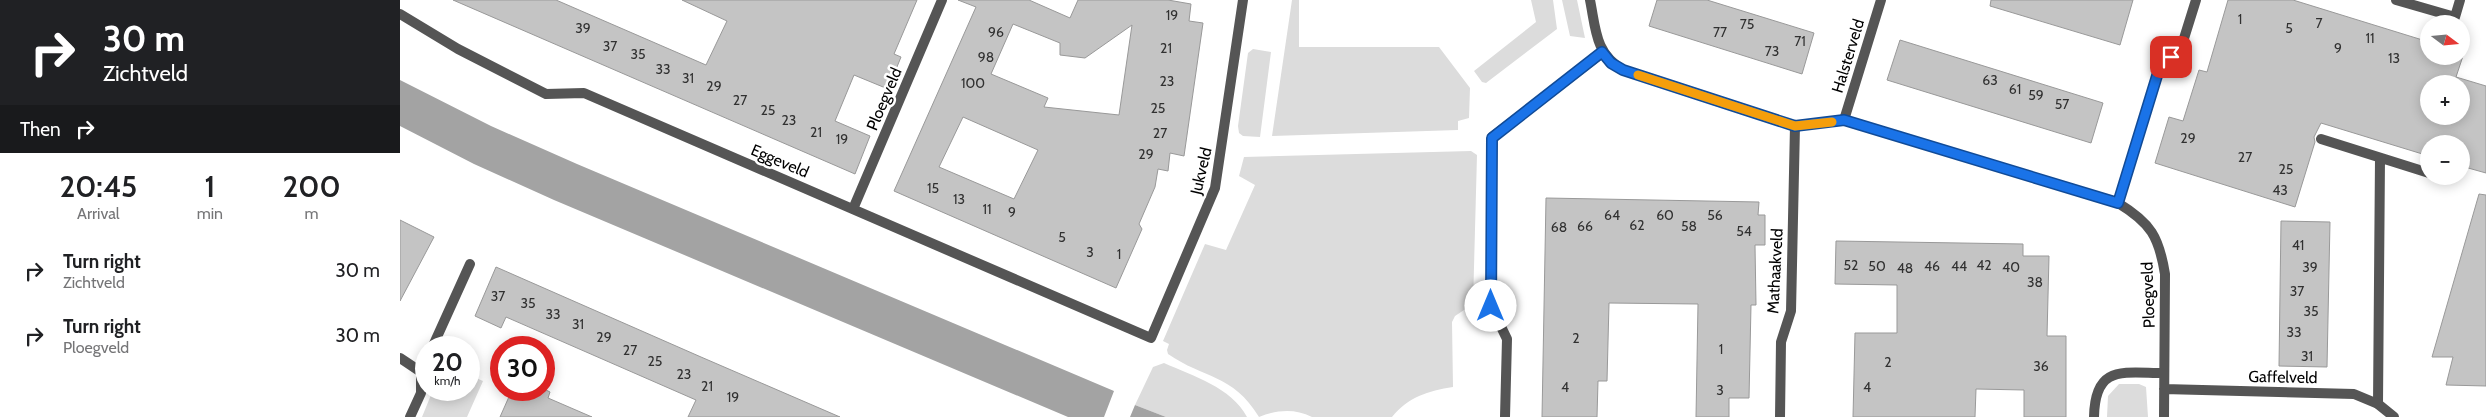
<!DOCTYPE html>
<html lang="en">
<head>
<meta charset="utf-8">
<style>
	:root { --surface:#fff; --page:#f2f2f2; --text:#202124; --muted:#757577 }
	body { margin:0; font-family:Cabin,sans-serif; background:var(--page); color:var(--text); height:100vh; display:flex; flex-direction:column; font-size:19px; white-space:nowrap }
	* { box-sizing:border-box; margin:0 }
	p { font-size:16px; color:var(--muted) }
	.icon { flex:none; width:28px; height:28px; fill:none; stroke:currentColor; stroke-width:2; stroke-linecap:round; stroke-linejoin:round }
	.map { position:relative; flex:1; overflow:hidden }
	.panel { display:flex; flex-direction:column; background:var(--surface); width:400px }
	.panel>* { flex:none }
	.hud { background:#202124; color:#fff; overflow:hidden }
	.needle { width:32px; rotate:106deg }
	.buttons { position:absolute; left:2020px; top:15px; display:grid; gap:10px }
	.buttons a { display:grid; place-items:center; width:50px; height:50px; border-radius:50%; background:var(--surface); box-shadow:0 2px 12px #0003; font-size:25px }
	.speed { position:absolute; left:15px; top:336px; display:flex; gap:10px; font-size:25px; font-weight:700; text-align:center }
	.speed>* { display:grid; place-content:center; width:65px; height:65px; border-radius:50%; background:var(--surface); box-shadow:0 2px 12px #0003; line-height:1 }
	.speed small { font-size:12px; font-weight:400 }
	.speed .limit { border:8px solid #d22; background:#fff; color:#111 }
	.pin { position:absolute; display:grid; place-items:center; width:42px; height:42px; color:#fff; margin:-21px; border-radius:10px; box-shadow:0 2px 8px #0006 }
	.me { position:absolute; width:55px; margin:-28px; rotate:0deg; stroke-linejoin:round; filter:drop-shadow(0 0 4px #0008) }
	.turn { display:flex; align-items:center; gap:18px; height:105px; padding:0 20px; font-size:22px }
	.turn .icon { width:65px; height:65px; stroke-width:2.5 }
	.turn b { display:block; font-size:35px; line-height:42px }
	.then { display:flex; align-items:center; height:48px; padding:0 20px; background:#0003; gap:10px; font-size:19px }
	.eta { display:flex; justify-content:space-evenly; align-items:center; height:85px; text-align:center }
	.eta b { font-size:30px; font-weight:600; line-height:35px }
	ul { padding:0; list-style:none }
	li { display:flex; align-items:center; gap:15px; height:65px; padding:0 20px }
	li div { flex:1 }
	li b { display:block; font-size:19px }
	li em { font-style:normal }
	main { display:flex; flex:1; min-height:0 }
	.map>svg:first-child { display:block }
	.green { fill:#dcdcdc }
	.water { fill:#a3a3a3 }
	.building { fill:#c4c4c4; stroke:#999; fill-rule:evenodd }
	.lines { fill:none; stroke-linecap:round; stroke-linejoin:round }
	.service { stroke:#555; stroke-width:10 }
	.minor { stroke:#555; stroke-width:10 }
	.route-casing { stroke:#114b97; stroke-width:12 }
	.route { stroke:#1a73e8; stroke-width:9 }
	.slow { stroke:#f59e0b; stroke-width:9 }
	.labels { text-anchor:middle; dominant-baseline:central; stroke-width:5; stroke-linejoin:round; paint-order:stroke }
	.number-label { font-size:14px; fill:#313131 }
	.street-label { font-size:16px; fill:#000; stroke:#fff }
</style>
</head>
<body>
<main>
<section class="panel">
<div class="hud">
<div class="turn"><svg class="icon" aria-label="right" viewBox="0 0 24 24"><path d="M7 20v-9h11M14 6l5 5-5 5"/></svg><div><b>30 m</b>Zichtveld</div></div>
<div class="then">Then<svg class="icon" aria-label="right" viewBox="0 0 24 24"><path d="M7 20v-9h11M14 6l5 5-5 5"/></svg></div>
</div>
<div class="eta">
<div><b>20:45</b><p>Arrival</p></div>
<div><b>1</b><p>min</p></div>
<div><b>200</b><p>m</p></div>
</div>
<ul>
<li><svg class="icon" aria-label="right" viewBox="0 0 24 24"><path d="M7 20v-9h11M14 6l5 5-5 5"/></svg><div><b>Turn right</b><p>Zichtveld</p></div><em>30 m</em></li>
<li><svg class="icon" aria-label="right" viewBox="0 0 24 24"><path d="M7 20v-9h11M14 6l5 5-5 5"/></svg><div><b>Turn right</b><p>Ploegveld</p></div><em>30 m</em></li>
</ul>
</section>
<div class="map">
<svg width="2086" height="417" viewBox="0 0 2086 417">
	<rect width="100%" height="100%" fill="#fff"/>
	<path class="green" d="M892 0H899V47H1039L1070 88 1069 118 1058 121V130L872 136Z
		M1131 0H1153L1157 29 1086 83 1082 82 1074 71 1136 22Z
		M1162 0H1177L1185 38 1170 36Z
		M853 49 871 52 860 137 843 136 839 133 838 126 848 53Z
		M1071 151 1077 155 1073 304 1055 316 1052 322 1053 387C1028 391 1008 397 992 417H912C894 408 877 410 859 417 833 374 804 379 768 354L767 350 769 344 763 341 805 244 826 250 855 185 839 176 844 157Z
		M764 363C793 376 831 387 847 417H766L735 405 753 367Z
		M69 375 83 381 67 417H22L33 390H69Z
		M1719 384H1739L1746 387 1748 417H1707L1708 396Z"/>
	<path class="water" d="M0 80 91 126 177 164 714 391 704 417H668L154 200 74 164 0 126Z
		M735 405 766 417H730Z"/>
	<path class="building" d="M53 0H156L306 65 327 21 282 0H517L494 54 501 57 488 89 454 75 435 121 470 136 455 174Z
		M558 0H629L670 18 678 0H768L791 4 789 21 803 23 784 156 770 153 768 171 758 169 755 187 739 224 742 229 716 288 494 191 576 7ZM613 24 660 43V55L685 58 732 25 719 115 644 107 648 98 591 74ZM563 117 638 150 614 199 539 167Z
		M1257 0H1307L1414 33 1402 74 1249 26Z
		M1591 0H1733L1720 45 1590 6Z
		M1828 0H1893L2029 42V56H2061V52L2064 53 2056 77 2086 86V173L2061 166V144H2029V156L1921 123 1914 137 1915 142 1895 207 1755 163 1769 117 1783 121 1799 70 1807 72ZM2029 84H2061V116H2029Z
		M1500 40 1703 103 1691 143 1487 80Z
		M2079 194 2086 195V386L2046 385 2053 357H2032Z
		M1146 198 1359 202 1358 215H1365V245H1355L1356 305H1351L1349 398H1329V417H1296L1298 304 1209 303 1207 381H1198L1197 417H1142Z
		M0 220 34 237 0 301Z
		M1881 221 1930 222 1927 367 1879 366Z
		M1436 241 1623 244V256H1649L1647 336H1666V417H1624V390L1576 389 1575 417H1453L1455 333H1497V285L1435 284Z
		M96 267 301 357 440 417H288L296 400 106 317 101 328 75 316Z
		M144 389 150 392 148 398 192 417H100L112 390Z"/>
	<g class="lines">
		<path class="service" d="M1921 139 2029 173
			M1978 404 1980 158"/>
		<path class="minor" d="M1190 0C1196 30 1195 53 1223 70L1395 126 1444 120 1718 203C1751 223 1759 237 1765 274L1764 417
			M1996 0 2055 17 2060 0
			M0 14 58 49 146 94 184 93 751 338 815 188 843 0
			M1444 120 1481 0
			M1718 203 1760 66 1781 48 1796 0
			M453 209 542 0
			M32 348 70 264
			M0 358 21 372V393L10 417
			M21 372 26 360
			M1764 389 1954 394 1978 404 1994 417
			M1105 417 1107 339 1091 306 1092 137 1202 53
			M1380 417 1381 342 1391 311 1395 126
			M1694 417C1695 364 1723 373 1764 373"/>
	</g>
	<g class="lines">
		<defs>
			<path id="route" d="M1091 306 1092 138 1202 52 1211 63 1223 70 1395 126 1444 120 1718 203 1760 66 1771 57"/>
		</defs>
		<use href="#route" class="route-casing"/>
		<use href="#route" class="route"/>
		<path class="slow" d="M1238 75 1395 126 1432 122"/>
	</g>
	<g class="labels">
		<g class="number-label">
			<text x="772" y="15">19</text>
			<text x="1840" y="19">1</text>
			<text x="1919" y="23">7</text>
			<text x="1347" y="24">75</text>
			<text x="183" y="28">39</text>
			<text x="1889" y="28">5</text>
			<text x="596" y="32">96</text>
			<text x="1320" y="32">77</text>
			<text x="1970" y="38">11</text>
			<text x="1400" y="41">71</text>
			<text x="210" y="46">37</text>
			<text x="766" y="48">21</text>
			<text x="1938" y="48">9</text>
			<text x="1372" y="51">73</text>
			<text x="238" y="54">35</text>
			<text x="586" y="57">98</text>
			<text x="1994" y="58">13</text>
			<text x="263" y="69">33</text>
			<text x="288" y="78">31</text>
			<text x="1590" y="80">63</text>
			<text x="767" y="81">23</text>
			<text x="573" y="83">100</text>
			<text x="314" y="86">29</text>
			<text x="1615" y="89">61</text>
			<text x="1636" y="95">59</text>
			<text x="340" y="100">27</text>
			<text x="1662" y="104">57</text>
			<text x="758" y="108">25</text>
			<text x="368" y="110">25</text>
			<text x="389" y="120">23</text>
			<text x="416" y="132">21</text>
			<text x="760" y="133">27</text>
			<text x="1788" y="138">29</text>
			<text x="442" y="139">19</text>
			<text x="746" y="154">29</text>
			<text x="1845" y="157">27</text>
			<text x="1886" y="169">25</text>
			<text x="533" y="188">15</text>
			<text x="1880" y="190">43</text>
			<text x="559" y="199">13</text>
			<text x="587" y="209">11</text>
			<text x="612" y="212">9</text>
			<text x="1212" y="215">64</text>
			<text x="1265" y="215">60</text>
			<text x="1315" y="215">56</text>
			<text x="1237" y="225">62</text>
			<text x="1185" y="226">66</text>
			<text x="1289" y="226">58</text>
			<text x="1159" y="227">68</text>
			<text x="1344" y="231">54</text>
			<text x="662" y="237">5</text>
			<text x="1898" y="245">41</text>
			<text x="690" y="252">3</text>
			<text x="719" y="254">1</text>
			<text x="1451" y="265">52</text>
			<text x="1584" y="265">42</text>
			<text x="1477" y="266">50</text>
			<text x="1532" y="266">46</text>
			<text x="1559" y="266">44</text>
			<text x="1611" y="267">40</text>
			<text x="1910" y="267">39</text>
			<text x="1505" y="268">48</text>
			<text x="1635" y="282">38</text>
			<text x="1897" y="291">37</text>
			<text x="98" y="296">37</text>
			<text x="128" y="303">35</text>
			<text x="1911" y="311">35</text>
			<text x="153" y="314">33</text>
			<text x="178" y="324">31</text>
			<text x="1894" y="332">33</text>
			<text x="204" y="337">29</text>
			<text x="1176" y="338">2</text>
			<text x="1321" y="349">1</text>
			<text x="230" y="350">27</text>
			<text x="1907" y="356">31</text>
			<text x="255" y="361">25</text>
			<text x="1488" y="362">2</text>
			<text x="1641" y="366">36</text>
			<text x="284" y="374">23</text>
			<text x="307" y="386">21</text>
			<text x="1165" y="387">4</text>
			<text x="1467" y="387">4</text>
			<text x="1320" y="390">3</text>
			<text x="333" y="397">19</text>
		</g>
		<g class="street-label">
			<text transform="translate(1448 56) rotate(-73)">Halsterveld</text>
			<text transform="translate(484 99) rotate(-67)">Ploegveld</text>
			<text transform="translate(380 161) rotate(23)">Eggeveld</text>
			<text transform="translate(801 171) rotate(-77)">Jukveld</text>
			<text transform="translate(1375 271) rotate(-87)">Mathaakveld</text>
			<text transform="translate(1748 295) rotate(-92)">Ploegveld</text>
			<text transform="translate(1883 377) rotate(1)">Gaffelveld</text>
		</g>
	</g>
</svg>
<div class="buttons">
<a><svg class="needle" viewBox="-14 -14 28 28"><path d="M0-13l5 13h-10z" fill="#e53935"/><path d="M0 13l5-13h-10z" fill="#757577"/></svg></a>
<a>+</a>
<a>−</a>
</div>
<div class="speed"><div>20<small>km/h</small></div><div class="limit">30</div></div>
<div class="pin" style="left:1771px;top:57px;background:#d93025"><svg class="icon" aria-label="arrive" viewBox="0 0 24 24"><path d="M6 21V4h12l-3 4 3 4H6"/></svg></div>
<svg class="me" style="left:1091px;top:306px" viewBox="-20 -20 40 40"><circle r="19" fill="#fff"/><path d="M0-13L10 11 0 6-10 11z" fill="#1a73e8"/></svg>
</div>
</main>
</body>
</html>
